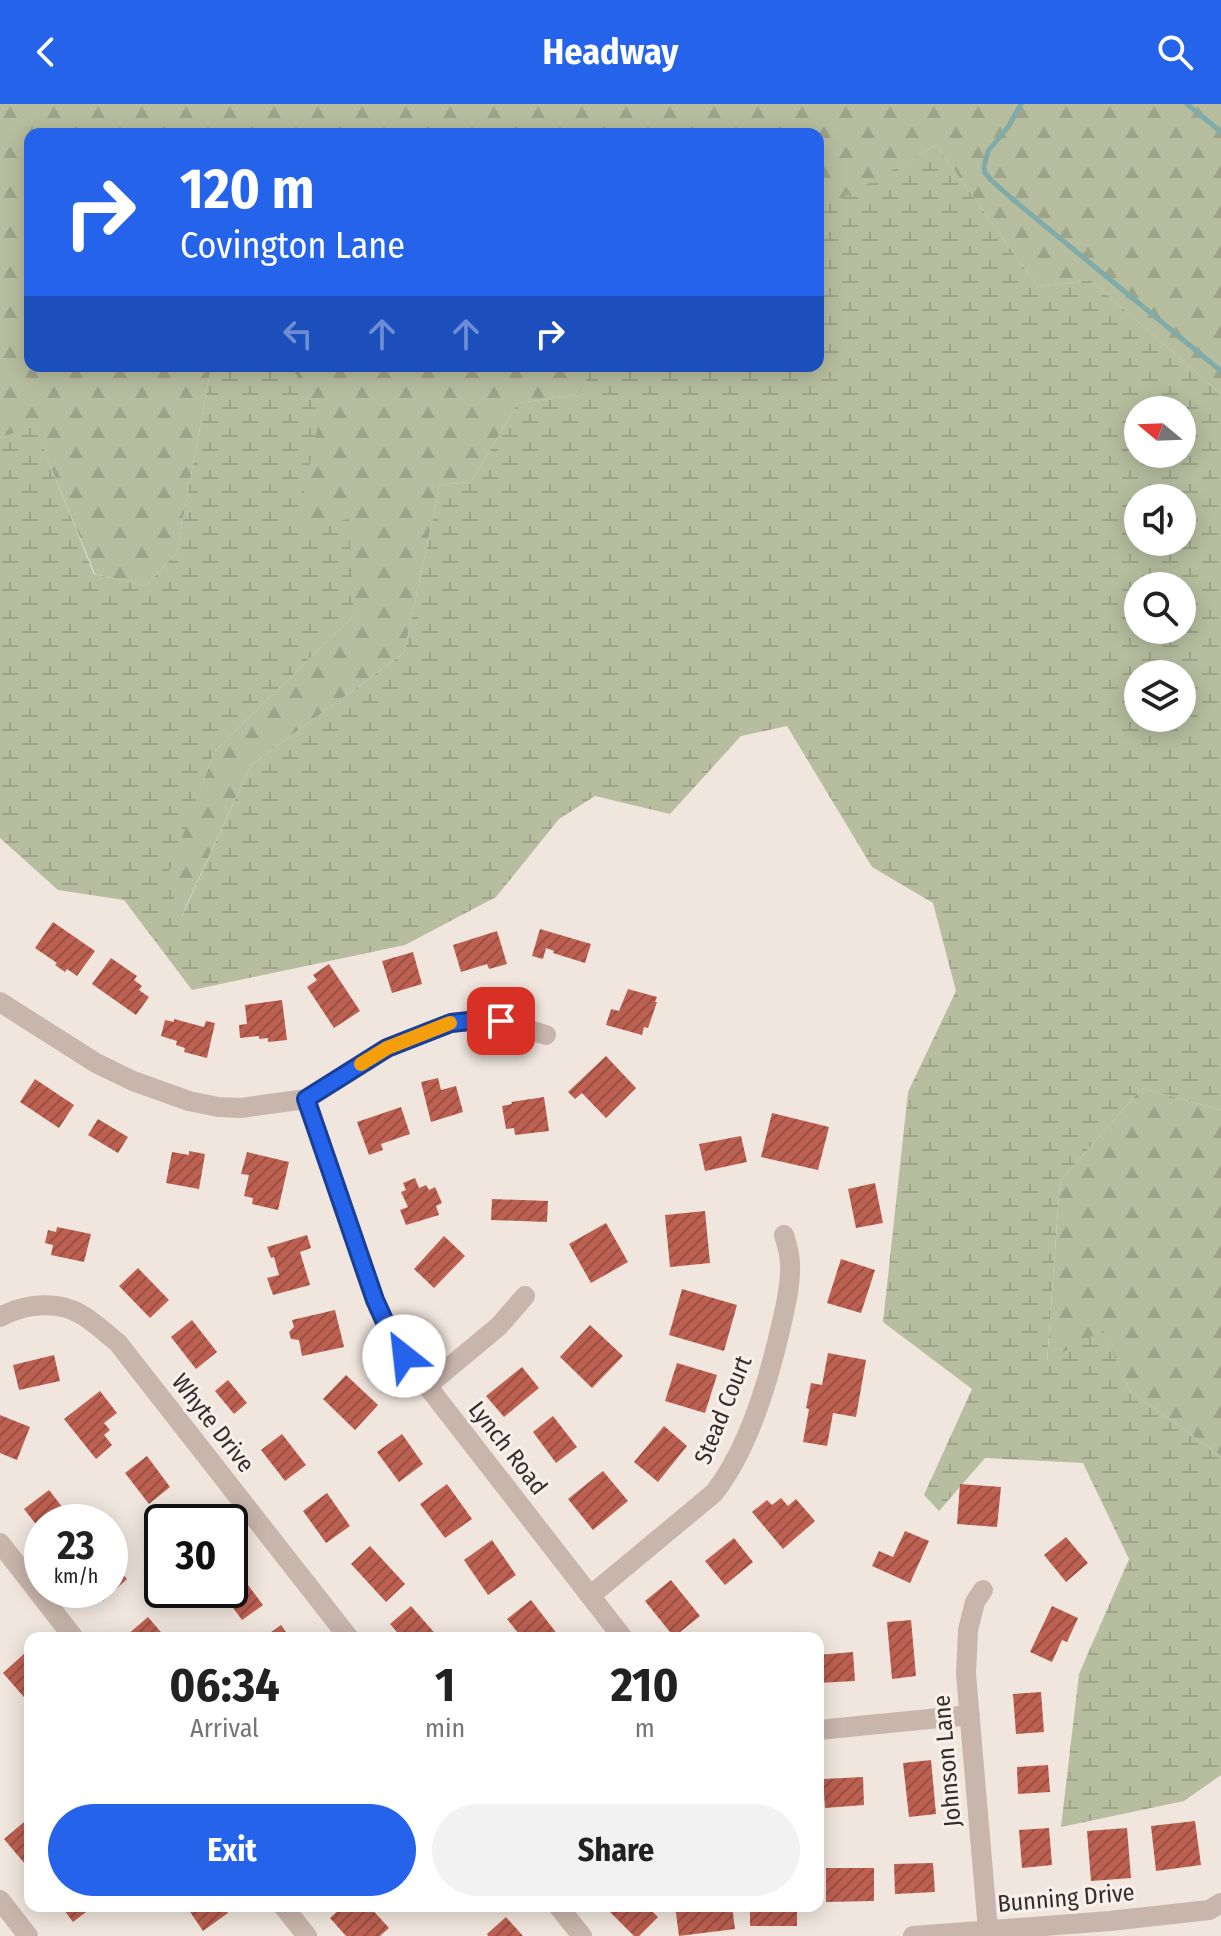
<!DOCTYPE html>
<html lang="en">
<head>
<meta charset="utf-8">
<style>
	:root { --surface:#fff; --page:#f2f2f2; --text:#222; --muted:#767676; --accent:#2563eb }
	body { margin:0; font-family:"Fira Sans Condensed",sans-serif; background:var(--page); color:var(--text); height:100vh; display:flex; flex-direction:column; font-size:30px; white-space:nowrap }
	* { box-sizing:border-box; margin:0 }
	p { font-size:26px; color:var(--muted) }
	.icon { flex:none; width:44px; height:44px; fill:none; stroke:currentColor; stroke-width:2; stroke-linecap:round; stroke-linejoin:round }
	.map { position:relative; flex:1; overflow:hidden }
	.details { position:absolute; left:24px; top:1528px; width:800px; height:280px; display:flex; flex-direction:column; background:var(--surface); border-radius:16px; box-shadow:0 4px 20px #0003 }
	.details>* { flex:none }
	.hud { position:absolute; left:24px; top:24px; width:800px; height:244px; border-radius:16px; box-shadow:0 4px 20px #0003; background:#2563eb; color:#fff; overflow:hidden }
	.needle { width:52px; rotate:289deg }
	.tools { position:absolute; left:1124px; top:292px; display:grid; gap:16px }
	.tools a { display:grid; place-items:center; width:72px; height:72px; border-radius:50%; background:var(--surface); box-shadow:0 4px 20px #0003; font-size:40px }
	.speed { position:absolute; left:24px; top:1400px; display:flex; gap:16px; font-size:40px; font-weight:700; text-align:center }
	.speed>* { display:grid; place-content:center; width:104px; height:104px; border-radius:50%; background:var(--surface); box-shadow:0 4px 20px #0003; line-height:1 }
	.speed small { font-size:20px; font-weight:400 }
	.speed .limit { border:4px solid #111; border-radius:12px; background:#fff; color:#111 }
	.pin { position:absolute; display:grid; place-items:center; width:68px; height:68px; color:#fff; margin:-34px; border-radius:16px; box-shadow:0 4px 12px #0006 }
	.me { position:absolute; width:88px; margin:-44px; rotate:331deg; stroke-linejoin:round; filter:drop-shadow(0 0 6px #0008) }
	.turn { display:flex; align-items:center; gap:28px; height:168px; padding:0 24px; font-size:36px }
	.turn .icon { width:104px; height:104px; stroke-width:2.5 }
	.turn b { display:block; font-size:56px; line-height:68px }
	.lanes { display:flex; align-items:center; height:76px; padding:0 24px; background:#0003; justify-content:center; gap:40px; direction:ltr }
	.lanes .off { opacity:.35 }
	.eta { display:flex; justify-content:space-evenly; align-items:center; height:136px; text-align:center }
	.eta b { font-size:48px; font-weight:700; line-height:56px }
	.cta { display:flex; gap:16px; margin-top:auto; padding:16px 24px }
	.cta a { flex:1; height:92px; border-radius:48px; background:var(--accent); color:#fff; font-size:32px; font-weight:700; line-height:92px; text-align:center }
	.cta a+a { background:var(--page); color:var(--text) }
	header { display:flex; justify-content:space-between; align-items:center; height:104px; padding:0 24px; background:var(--accent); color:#fff; font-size:36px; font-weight:700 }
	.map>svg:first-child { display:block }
	.forest { fill:url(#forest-firs) }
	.wetland { fill:url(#wetland-marsh); fill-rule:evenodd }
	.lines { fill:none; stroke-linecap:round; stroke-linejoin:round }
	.stream { stroke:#80aba8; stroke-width:5 }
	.building { fill:url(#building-hatch) }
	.minor { stroke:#c8b5ab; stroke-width:20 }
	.route-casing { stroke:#184099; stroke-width:20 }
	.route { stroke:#2563eb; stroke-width:14 }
	.slow { stroke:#f59e0b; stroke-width:14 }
	.labels { text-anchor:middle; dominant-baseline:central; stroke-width:6; stroke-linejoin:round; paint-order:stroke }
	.street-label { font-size:24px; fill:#362c2a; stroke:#f8f0ea }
</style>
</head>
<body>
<header><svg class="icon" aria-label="back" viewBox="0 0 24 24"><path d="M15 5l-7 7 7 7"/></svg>Headway<svg class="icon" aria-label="search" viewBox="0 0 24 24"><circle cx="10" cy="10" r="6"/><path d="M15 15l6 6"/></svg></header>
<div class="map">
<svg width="1221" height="1832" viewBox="0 0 1221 1832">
	<defs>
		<pattern id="forest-firs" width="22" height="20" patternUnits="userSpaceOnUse" patternTransform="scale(2)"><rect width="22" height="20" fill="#b7be9f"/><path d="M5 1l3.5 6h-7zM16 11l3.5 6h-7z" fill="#9ea389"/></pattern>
		<pattern id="wetland-marsh" width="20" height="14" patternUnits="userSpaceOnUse" patternTransform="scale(2)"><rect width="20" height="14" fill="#b7be9f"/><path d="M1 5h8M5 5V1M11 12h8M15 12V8" fill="none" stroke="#9ea389"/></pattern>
		<pattern id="building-hatch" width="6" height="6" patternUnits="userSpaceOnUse" patternTransform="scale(2)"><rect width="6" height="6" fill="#bc6051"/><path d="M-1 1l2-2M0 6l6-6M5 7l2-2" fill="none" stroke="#9a4f43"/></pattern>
	</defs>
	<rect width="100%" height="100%" fill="#f0e6de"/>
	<path class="forest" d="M0 0H1221V290L1090 176 1038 183 936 41 839 97 818 90V30H30V262H594L578 291 518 299 471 378 440 381 404 549 251 661 181 813 165 776 215 647 354 511 296 424 319 311 211 263 177 448 146 482 95 470 34 322 0 334Z
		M1142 984 1221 1006V1352L1130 1287 1103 1227 1047 1258 1060 1077Z"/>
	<path class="wetland" d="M936 41 1038 183 1090 176 1221 290V1006L1142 984 1060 1077 1047 1257 1103 1226 1130 1287 1221 1352V1671L1184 1697 1061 1723 1079 1570 1129 1455 1083 1359 985 1354 939 1407 924 1391 972 1285 883 1218 908 988 956 887 933 799 872 763 787 622 741 632 670 710 595 692 559 715 496 793 405 841 192 886 124 796 58 786 0 734V334L34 321 94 470 146 482 177 448 211 263 293 265 320 311 297 423 349 415 354 511 215 647 166 776 182 812 251 661 404 549 440 381 471 378 518 299 577 291 594 262H818V90L839 96ZM1138 306H1182V350H1138ZM1138 394H1182V438H1138ZM1138 482H1182V526H1138ZM1138 570H1182V614H1138Z"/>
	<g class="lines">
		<path class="stream" d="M1021 0 1008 23 988 47 984 63 985 69 991 76 1010 93 1221 267
			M1187 0 1221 28"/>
	</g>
	<path class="building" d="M53 818 95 847 77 872 67 865 65 868 55 861 57 859 35 844Z
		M540 825 591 840 585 859 553 849 554 847 546 844 543 855 532 852Z
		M497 827 507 860 489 865 487 860 461 868 453 841Z
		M413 848 422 880 392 889 382 857Z
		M111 854 137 872 134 876 142 882 139 886 149 893 136 911 92 880Z
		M329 860 360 907 334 924 307 883 317 876 313 871Z
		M628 885 657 893 655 898H657L648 924 644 923 642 931 606 921 611 905 619 907Z
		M282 896 287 936 268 938V934L259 935V932L240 934 239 921 247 920 245 901Z
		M174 915 204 923 206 917 215 919 207 954 184 948 185 944 176 941 177 937 161 932 165 916 174 918Z
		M606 952 636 984 606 1014 582 989 575 995 568 988Z
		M438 974 441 986 456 982 463 1008 431 1018 421 978Z
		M35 975 74 1001 59 1024 20 998Z
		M544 993 549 1027 515 1031 514 1024 506 1025 502 1002 512 1000 511 998Z
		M401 1003 410 1030 381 1040 383 1046 369 1051 357 1018Z
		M772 1009 829 1023 818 1066 761 1053Z
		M98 1015 128 1033 118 1049 88 1031Z
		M741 1032 747 1058 705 1067 699 1040Z
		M189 1047 205 1050 199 1085 166 1079 172 1048 189 1051Z
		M247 1048 289 1058 278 1106 252 1100 253 1094 244 1092 249 1071 241 1070Z
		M415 1074 419 1084 426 1081 429 1086 435 1083 442 1099 436 1102 439 1111 406 1121 400 1106 408 1103 401 1088 406 1086 403 1079Z
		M875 1079 883 1119 856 1124 848 1085Z
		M492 1095 548 1097 547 1118 491 1116Z
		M705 1107 710 1159 670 1163 665 1111Z
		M606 1119 628 1158 591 1179 569 1140Z
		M57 1123 91 1130 84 1158 51 1151 53 1141 45 1139 48 1126 56 1128Z
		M307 1131 311 1144 300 1148 310 1181 273 1191 267 1174 279 1171 274 1153 271 1154 267 1143Z
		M444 1132 465 1152 434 1184 414 1165Z
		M841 1155 875 1166 861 1209 827 1199Z
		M138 1164 169 1196 150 1214 119 1182Z
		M682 1185 737 1201 724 1247 669 1231Z
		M335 1206 344 1243 302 1252 299 1236 291 1235 289 1228 294 1223 292 1216Z
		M192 1216 217 1248 196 1265 171 1233Z
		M590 1221 623 1252 592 1284 560 1253Z
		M828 1249 866 1256 856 1313 833 1309 827 1342 803 1338 809 1305 806 1304 811 1279 822 1281Z
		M54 1251 60 1277 19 1286 13 1261Z
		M677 1259 717 1271 705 1309 665 1297Z
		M522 1263 539 1284 504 1313 486 1292Z
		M346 1271 378 1301 355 1326 323 1295Z
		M228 1276 247 1299 234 1310 215 1287Z
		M100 1287 117 1309 104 1319 110 1326 104 1331 112 1341 96 1355 64 1315Z
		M0 1311 30 1323 17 1356 0 1349Z
		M553 1312 577 1343 556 1359 533 1328Z
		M664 1322 687 1342 658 1378 634 1358Z
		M282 1330 306 1361 285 1377 261 1346Z
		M402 1330 423 1360 399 1378 377 1348Z
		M147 1352 170 1383 149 1400 125 1369Z
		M603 1367 628 1397 593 1426 568 1395Z
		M447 1380 472 1415 445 1434 420 1400Z
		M960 1380 1001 1383 997 1423 957 1420Z
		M49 1386 70 1413 63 1418H42V1428L24 1405Z
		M327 1389 350 1422 326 1439 303 1407Z
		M781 1394 788 1402 796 1395 815 1417 783 1445 752 1408 767 1396 772 1401Z
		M905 1427 929 1437 910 1479 872 1462 879 1447 893 1453Z
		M1066 1433 1088 1459 1066 1478 1044 1451Z
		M734 1434 753 1458 725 1481 705 1457Z
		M492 1436 516 1471 488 1491 464 1456Z
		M370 1442 405 1480 386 1498 351 1460Z
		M110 1456 127 1475 103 1497 94 1486H110Z
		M671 1476 700 1512 674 1533 645 1497Z
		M245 1477 263 1501 242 1516 225 1493Z
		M531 1496 558 1531 554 1534H522L507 1515Z
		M411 1502 439 1534H402L390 1520Z
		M1052 1502 1078 1514 1067 1538 1062 1536 1052 1558 1030 1548Z
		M148 1513 166 1534H129L127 1531Z
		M911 1516 916 1572 892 1575 887 1518Z
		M281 1521 290 1534H263Z
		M853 1548 855 1577 818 1579V1551Z
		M25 1549 30 1554V1600L3 1569Z
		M1041 1588 1044 1628 1016 1630 1013 1590Z
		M931 1656 936 1710 909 1713 903 1659Z
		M1048 1661 1050 1688 1018 1690 1017 1663Z
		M863 1673 864 1701 825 1704 823 1675Z
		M30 1713V1766L4 1735Z
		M1195 1717 1201 1761 1156 1767 1151 1722Z
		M1049 1724 1052 1761 1022 1764 1019 1726Z
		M1127 1724 1131 1774 1091 1777 1087 1727Z
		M933 1759 935 1788 895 1790 894 1760Z
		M826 1764H874V1797L826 1798Z
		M61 1802H94L73 1818Z
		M193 1802H223L228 1809 203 1827 188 1805Z
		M343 1802H369L389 1824 380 1832H346L330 1814Z
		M608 1802H647L658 1813 639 1832H634L606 1804Z
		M675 1802H732L735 1825 679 1832Z
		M750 1802H797V1822H750Z
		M506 1813 523 1832H488L487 1830Z"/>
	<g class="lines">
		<path class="minor" d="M0 898 96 959 133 977 189 997 218 1003 241 1004 306 995 387 944 451 919 478 916 501 917 546 931
			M306 995 375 1196 389 1227 404 1252 623 1534
			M0 1213C25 1199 60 1196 84 1212 96 1220 107 1230 118 1239L349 1534
			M427 1282 499 1222 525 1192
			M0 1439 74 1534
			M983 1486 975 1498 968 1526 966 1570 988 1826
			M590 1492 714 1389C748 1346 769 1275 781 1222 785 1204 790 1186 790 1167 791 1154 788 1143 784 1131
			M818 1626 970 1611
			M0 1796 28 1832
			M283 1802 307 1832
			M558 1802 582 1832
			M913 1832 1110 1817 1209 1806 1221 1799"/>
	</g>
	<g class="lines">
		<defs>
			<path id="route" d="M404 1252 389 1227 375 1196 306 995 387 944 451 919 478 916 501 917"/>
		</defs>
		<use href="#route" class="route-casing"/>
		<use href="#route" class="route"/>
		<path class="slow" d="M361 960 387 944 450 919"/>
	</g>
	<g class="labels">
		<g class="street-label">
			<text transform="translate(723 1306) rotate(-68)">Stead Court</text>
			<text transform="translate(213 1319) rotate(52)">Whyte Drive</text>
			<text transform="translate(508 1344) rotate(52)">Lynch Road</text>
			<text transform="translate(947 1657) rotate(-95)">Johnson Lane</text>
			<text transform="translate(1066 1794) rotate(-5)">Bunning Drive</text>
		</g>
	</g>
</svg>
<div class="tools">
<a><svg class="needle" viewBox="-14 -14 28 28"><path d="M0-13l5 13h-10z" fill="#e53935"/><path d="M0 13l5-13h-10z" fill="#767676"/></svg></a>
<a><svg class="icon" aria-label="sound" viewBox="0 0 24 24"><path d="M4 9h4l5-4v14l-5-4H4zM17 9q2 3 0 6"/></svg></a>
<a><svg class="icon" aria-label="search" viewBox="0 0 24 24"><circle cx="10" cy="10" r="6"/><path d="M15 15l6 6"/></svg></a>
<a><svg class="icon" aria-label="layers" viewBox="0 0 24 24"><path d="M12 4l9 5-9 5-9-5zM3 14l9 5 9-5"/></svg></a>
</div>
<div class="speed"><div>23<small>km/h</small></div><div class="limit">30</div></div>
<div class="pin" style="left:501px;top:917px;background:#d93025"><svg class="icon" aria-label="arrive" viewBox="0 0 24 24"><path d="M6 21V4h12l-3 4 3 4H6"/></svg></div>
<svg class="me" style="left:404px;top:1252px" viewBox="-20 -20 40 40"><circle r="19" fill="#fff"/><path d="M0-13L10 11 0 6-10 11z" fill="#2563eb"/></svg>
<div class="hud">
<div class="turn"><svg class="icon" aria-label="right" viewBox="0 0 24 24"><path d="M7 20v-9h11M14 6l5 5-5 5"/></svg><div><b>120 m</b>Covington Lane</div></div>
<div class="lanes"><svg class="icon off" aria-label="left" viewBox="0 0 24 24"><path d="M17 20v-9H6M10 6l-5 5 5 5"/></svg><svg class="icon off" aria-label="ahead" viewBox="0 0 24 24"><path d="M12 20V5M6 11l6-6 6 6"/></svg><svg class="icon off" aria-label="ahead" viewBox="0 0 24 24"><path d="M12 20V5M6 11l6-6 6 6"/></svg><svg class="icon" aria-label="right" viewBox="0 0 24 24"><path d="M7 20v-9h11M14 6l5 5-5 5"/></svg></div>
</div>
<section class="details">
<div class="eta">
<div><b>06:34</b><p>Arrival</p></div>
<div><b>1</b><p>min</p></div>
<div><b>210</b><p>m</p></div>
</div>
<div class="cta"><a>Exit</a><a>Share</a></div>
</section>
</div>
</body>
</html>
